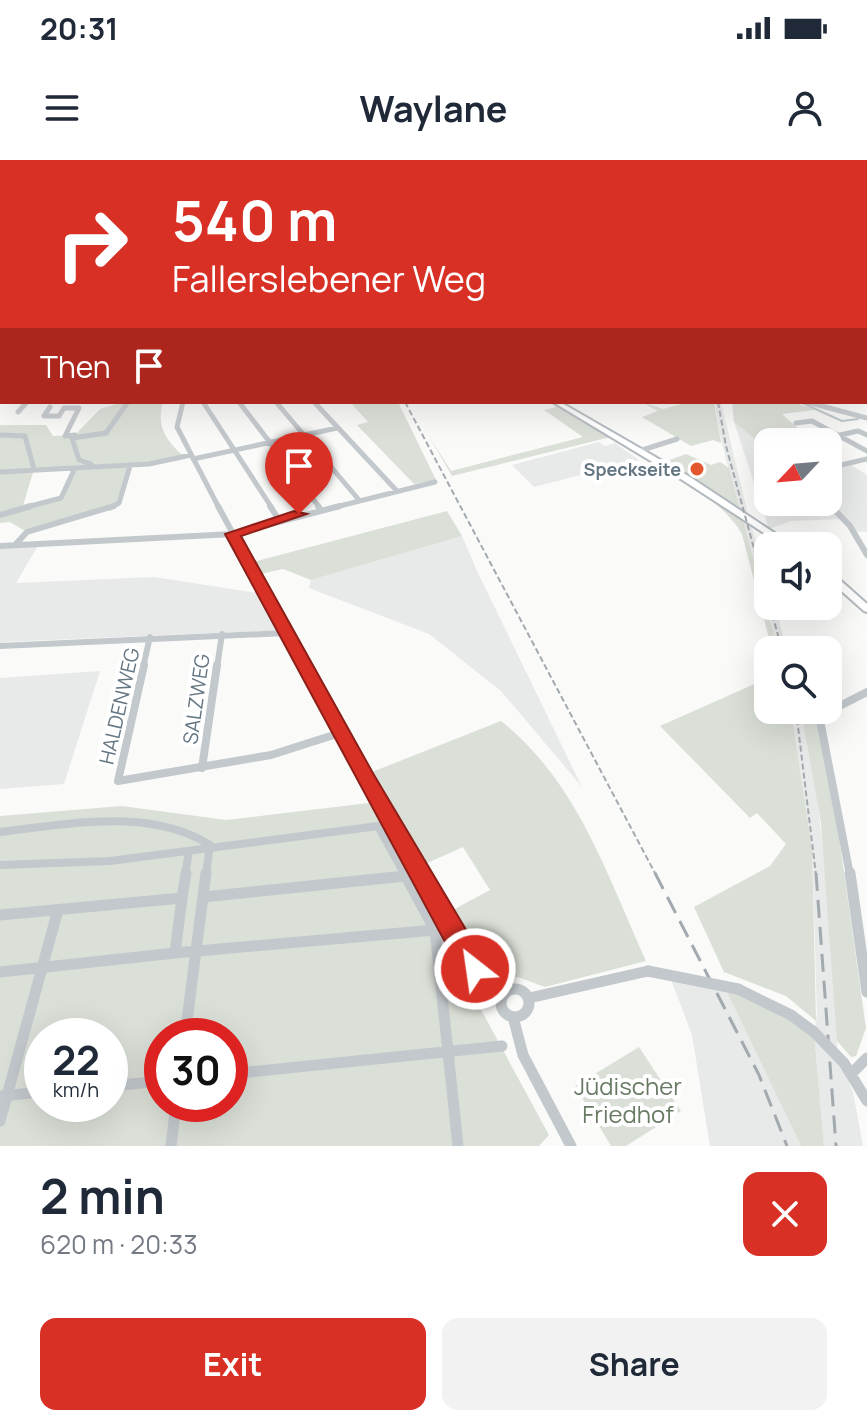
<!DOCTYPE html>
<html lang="en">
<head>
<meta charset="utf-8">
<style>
	:root { --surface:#fff; --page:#f2f2f3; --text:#1f2937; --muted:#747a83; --accent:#d93025 }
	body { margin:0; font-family:Manrope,sans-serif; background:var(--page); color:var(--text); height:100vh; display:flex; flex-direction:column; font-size:30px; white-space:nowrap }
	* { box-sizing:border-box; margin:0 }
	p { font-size:26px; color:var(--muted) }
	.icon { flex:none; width:44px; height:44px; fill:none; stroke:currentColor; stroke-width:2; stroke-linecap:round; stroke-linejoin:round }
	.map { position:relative; height:986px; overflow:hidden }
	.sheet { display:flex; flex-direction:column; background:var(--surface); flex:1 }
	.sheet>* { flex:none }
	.guide { position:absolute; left:0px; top:0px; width:868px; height:244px; box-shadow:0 8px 32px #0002; background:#d93025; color:#fff; overflow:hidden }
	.needle { width:52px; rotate:244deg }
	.tools { position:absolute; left:754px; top:268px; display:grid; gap:16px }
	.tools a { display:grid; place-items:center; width:88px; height:88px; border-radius:16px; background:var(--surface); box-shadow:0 8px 32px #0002; font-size:40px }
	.speed { position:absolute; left:24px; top:858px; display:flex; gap:16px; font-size:40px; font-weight:700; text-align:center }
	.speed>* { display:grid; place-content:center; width:104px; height:104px; border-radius:50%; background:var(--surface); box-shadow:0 8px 32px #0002; line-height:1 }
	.speed small { font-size:20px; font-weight:400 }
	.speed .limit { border:12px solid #d22; background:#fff; color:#111 }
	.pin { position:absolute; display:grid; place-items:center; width:68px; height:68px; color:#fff; margin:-82px -34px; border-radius:50% 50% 50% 0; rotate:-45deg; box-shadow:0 0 8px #0007 }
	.pin .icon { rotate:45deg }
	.me { position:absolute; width:88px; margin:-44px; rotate:330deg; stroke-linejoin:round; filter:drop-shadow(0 0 6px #0008) }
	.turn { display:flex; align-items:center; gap:28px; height:168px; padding:0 40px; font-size:36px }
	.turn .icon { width:104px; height:104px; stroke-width:2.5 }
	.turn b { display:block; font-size:56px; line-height:68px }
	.then { display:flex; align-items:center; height:76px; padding:0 40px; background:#0003; gap:16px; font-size:30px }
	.round { display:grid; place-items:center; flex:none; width:84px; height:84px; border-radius:16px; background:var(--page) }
	.summary { display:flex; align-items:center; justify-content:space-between; height:136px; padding:0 40px }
	h1 { font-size:48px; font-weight:700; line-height:60px }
	.primary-button { display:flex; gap:16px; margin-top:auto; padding:16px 40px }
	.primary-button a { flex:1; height:92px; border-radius:16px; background:var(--accent); color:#fff; font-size:32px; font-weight:700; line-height:92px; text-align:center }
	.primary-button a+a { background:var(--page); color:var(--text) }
	.status { display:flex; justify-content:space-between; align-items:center; height:56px; padding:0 40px; background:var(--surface); direction:ltr }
	.status svg { height:22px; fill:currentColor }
	header { display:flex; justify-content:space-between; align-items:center; height:104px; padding:0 40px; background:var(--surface); font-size:36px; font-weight:700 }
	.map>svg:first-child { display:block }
	.built { fill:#e8e9e9 }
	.green { fill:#dadfd7; fill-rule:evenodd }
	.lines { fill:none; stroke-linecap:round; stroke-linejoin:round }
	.stream { stroke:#bbc7cb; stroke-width:2 }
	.river { fill:#bbc7cb; fill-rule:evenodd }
	.secondary-casing { stroke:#b3babf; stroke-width:4 }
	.street-far3 { stroke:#c3c8cc; stroke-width:5 }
	.street-far2 { stroke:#c3c8cc; stroke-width:6 }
	.street-far1 { stroke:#c3c8cc; stroke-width:8 }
	.street { stroke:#c3c8cc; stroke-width:11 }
	.secondary { fill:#fff; fill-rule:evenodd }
	.rail-far1 { stroke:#a2aab0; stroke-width:2; stroke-dasharray:6 3; stroke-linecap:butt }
	.rail { stroke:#a2aab0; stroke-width:3; stroke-dasharray:18 9; stroke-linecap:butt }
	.street-bridge { stroke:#c3c8cc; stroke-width:11 }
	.route { fill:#d93025; stroke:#8d1f18; stroke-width:2 }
	.poi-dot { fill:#e4572e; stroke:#fff; stroke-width:3 }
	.labels { text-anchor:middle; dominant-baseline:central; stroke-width:8; stroke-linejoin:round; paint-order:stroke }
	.far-poi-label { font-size:18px; font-weight:bold; fill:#657683; stroke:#fff; text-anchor:end }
	.street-label { font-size:20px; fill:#657683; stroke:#fff }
	.near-park-label { font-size:24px; fill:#687a64; stroke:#fff }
</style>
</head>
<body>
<div class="status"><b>20:31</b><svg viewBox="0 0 49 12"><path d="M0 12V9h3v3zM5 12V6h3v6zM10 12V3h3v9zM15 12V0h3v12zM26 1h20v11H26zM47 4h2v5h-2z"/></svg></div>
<header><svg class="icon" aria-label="menu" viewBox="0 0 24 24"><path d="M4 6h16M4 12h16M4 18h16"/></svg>Waylane<svg class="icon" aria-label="person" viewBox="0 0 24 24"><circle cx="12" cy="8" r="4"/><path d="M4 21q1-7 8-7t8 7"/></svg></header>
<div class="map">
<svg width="867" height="986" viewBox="0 0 867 986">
	<rect width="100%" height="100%" fill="#fafaf8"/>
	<path class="built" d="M715 242H721L748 354 739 348 720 276Z
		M734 262 768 290V342H828V307L848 303 867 315V372L853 371 843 359 791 361 769 369Z
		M599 282 605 286 615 283 639 300 534 327 512 305Z
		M742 356 750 361 768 423V446H775L787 490H778Z
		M462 376 478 413 582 627 501 531 429 474 309 428 311 420Z
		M39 384 16 423 154 417 264 434 288 470 3 482 0 487V385Z
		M100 511 64 624 0 629V518Z
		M791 550H801L816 627 827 724 838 897 853 932 863 986H824L814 872 817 854 812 688Z
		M669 814 724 826 801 986H710L692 875Z"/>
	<path class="green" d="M123 242H163C156 268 166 279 184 297L130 306 119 343 27 372 10 362 0 363V265H46L53 276 75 275 100 249ZM74 308 61 338 22 349 34 309Z
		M350 242H398L436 320 414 324 357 265 368 262Z
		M549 242 611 277 452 316 429 276 451 311 583 277 544 250 556 247Z
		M642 242 663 249 689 242H714L721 283 713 280 691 286 642 257 658 251Z
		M732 242H793L815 250 782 254 813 282H768V290L734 262Z
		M686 294 711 305 720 302 729 308 739 347 664 302Z
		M644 298 742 356 778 490H772L742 374C721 338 678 320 644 298Z
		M447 351 462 376 311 420 283 409 260 414 253 402Z
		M768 518V550H791L812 688 816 861 786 836 724 812 694 747 770 706 786 684 757 653 750 658 660 566Z
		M801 550H816L830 613 866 868 856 896 851 897 837 881 821 663Z
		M501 561C577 621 607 715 646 801L545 827 518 817 500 816 479 800 451 751 490 730 463 687 425 704 372 612Z
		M369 643 549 975 539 986H0V656L122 646 226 660ZM42 876H110V944H42ZM162 876H230V944H162Z
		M724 826 814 872 824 986H801Z
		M639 887 681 951 626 986H611L575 926Z"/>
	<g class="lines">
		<path class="stream" d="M800 242 842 261 858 259"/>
		<path class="river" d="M866 141H867V145H866Z"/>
		<defs>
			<path id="secondary" d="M553 242H560L690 317 794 386H784L684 321Z
				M828 411 831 412 867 444V452L864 451 828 419Z"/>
		</defs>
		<use href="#secondary" class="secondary-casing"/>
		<path class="street-far3" d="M183 242 177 267 219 348
			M203 242 272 348
			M239 242 320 348
			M276 242 359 340
			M314 242 396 330
			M807 242 867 258
			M50 247 44 256H59L64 248H79L65 276 75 275
			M18 252 27 242
			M796 263 812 261 867 291
			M0 275 25 276 34 309
			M818 280 858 271 867 275
			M639 291 677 279
			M193 299 337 268
			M91 304 79 300 72 278 106 273 128 242
			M828 308 867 299
			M0 312 149 304 191 295
			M827 342 833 348
			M23 348 61 338 75 308
			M110 348 119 343 130 306
			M332 348 435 322"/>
		<path class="street-far2" d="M218 346 305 507
			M270 346 279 360
			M318 346 320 349
			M831 346 850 366 867 395
			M0 355 31 346
			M15 385 27 372 114 346
			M0 386 233 374 340 346
			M0 486 286 473
			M143 507 150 477
			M217 507 222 474"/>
		<path class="street-far1" d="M144 505 118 621 271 595 340 573
			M304 505 421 715
			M202 608 217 505
			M0 672C68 664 149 647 210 685L206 715
			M0 705 110 701 378 666 405 715
			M185 715 189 691
			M850 715 820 560 824 554 867 532"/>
		<path class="street" d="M404 713 435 770
			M419 713 475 809 502 836
			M850 713 867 832
			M204 737 405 716
			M182 738 175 793 435 770 458 986
			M0 755 182 738 186 713
			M0 812 175 793
			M501 843a14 14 0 1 1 28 0a14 14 0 1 1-28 0Z
			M738 829 791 855 814 872
			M529 838 648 811
			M513 857 523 895 571 986
			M185 876 206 713
			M844 903 867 941
			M852 913 867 898
			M230 914 502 886
			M110 926 162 921
			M0 936 42 932
			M0 961 58 750
			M171 986 176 944"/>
		<use href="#secondary" class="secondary"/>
		<path class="rail-far1" d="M405 242 656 715
			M718 242 726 286 768 440
			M770 446 782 490
			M796 550 816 715"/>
		<path class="rail" d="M655 713 759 915 787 986
			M816 713 836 986"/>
		<path class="street-bridge" d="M648 811 738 829
			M814 872 844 903"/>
	</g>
	<linearGradient id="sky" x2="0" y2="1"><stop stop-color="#96bcdc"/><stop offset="0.49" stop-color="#fdfdfc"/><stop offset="1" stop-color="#fdfdfc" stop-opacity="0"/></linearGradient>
	<rect width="867" height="271" fill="url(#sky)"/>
	<path class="route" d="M294 351 307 354 241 376 374 615 484 800 488 809 484 819 475 823 465 819 225 374Z"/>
	<circle class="poi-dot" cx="697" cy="309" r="8"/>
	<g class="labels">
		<g class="far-poi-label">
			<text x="681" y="309">Speckseite</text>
		</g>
		<g class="street-label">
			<text transform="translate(196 539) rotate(-82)">SALZWEG</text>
			<text transform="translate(119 546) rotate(-77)">HALDENWEG</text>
		</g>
		<g class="near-park-label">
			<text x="628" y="925">Jüdischer<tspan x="628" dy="28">Friedhof</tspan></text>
		</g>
	</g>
</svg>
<div class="tools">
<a><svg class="needle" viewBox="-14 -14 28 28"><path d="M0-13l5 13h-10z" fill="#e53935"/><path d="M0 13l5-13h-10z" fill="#747a83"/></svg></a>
<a><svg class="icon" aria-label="sound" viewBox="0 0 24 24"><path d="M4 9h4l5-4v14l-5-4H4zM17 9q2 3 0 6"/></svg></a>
<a><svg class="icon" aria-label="search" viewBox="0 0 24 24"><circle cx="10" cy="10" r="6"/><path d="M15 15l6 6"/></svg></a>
</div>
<div class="speed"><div>22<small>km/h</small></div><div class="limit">30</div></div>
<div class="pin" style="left:299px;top:354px;background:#d93025"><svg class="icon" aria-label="arrive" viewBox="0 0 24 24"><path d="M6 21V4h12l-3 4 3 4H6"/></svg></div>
<svg class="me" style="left:475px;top:809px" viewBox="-20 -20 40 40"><circle r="17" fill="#d93025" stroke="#fff" stroke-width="3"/><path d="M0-11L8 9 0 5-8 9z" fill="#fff"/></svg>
<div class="guide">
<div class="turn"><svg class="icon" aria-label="right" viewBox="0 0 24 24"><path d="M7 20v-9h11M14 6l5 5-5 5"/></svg><div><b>540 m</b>Fallerslebener Weg</div></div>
<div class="then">Then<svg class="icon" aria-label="arrive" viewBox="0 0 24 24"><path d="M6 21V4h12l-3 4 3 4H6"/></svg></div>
</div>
</div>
<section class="sheet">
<div class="summary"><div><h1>2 min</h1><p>620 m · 20:33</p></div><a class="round" style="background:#d93025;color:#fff"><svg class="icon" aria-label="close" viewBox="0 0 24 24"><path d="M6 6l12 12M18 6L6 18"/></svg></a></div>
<div class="primary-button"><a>Exit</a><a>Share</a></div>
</section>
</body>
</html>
